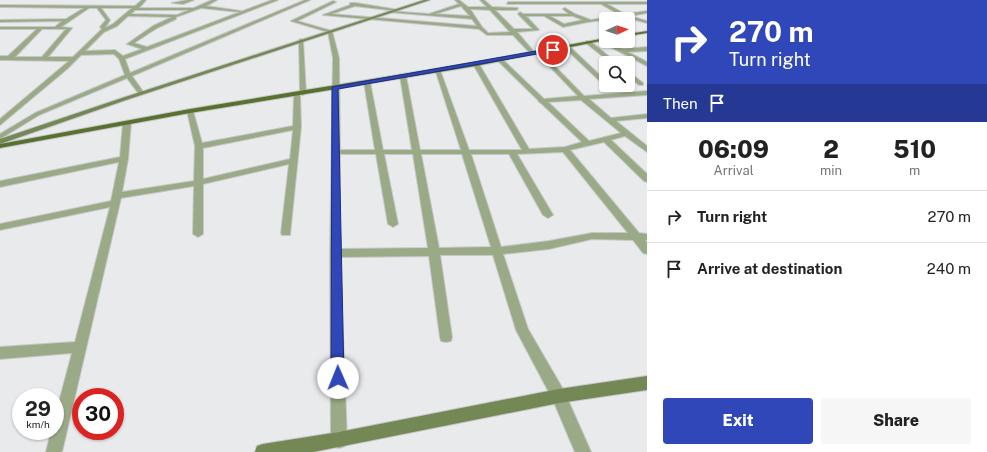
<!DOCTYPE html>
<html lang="en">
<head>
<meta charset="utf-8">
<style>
	:root { --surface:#fff; --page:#f6f6f6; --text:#222; --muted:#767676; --line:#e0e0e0; --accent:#2f47b8 }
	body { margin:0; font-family:"Public Sans",sans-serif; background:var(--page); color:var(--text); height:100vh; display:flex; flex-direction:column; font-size:15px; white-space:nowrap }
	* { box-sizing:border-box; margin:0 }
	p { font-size:13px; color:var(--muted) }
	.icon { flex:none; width:22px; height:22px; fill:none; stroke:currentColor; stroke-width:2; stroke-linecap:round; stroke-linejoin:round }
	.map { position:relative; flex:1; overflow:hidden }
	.side { display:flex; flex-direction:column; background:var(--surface); width:340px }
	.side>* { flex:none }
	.hud { background:#2f47b8; color:#fff; overflow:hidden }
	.needle { width:26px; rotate:87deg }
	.controls { position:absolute; left:599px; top:12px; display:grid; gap:8px }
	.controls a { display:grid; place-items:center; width:36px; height:36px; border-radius:4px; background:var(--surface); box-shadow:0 1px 3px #0004; font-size:20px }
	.speed { position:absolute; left:12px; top:388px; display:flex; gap:8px; font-size:20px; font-weight:700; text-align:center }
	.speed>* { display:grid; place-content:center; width:52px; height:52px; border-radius:50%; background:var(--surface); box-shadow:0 1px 3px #0004; line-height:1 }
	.speed small { font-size:10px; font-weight:400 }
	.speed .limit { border:6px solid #d22; background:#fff; color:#111 }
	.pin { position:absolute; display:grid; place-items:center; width:34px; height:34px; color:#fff; margin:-17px; border:2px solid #fff; border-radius:50%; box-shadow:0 1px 4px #0007 }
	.me { position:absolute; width:44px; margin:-22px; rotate:359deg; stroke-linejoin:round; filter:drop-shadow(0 0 3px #0008) }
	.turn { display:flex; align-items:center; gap:14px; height:84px; padding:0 16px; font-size:18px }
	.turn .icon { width:52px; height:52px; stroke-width:2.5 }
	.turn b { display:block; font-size:28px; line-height:34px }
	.then { display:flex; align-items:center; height:38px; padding:0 16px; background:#0003; gap:8px; font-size:15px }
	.eta { display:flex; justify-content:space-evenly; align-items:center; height:68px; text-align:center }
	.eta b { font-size:24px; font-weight:800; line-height:28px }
	.cta { display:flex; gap:8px; margin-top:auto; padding:8px 16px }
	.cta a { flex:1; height:46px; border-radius:4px; background:var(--accent); color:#fff; font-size:16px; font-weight:800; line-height:46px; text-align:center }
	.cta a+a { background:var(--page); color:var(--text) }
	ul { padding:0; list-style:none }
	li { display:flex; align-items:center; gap:12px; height:52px; padding:0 16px; border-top:1px solid var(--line) }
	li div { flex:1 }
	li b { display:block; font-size:15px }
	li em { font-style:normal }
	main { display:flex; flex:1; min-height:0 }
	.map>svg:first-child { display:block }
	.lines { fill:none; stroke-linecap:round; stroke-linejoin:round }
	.street-casing { stroke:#c6c7c9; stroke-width:2 }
	.secondary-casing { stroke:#c6c7c9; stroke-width:2 }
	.primary-casing { stroke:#c6c7c9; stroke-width:2 }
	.street { fill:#9aa986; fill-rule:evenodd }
	.secondary { fill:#748855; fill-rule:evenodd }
	.primary { fill:#59712f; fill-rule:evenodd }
	.route { fill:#2f47b8; stroke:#1f2e78 }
</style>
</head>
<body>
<main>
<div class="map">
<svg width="647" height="452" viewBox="0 0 647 452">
	<rect width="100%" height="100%" fill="#e9eaec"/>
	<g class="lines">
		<defs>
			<path id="street" d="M142 0H146L139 8H194L212 0H217L206 6 241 11 239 12 201 8 176 17V19L157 28 134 43 147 47 272 0H278L125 59 130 73 305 0H310L132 76 144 93 143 94H139L127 78 39 115 0 139V134L35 113 125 75 119 59 114 54 81 55 67 69 0 125V119L69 61 0 60V56H8L37 29H0V27H55L62 21 0 22V20L66 19 84 8 0 7V5L135 6ZM89 8H97L106 20 100 27 102 29 73 57H48L72 28 61 27ZM101 8H132L113 24 105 28 110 20ZM135 10H189L177 15 131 14ZM128 16 172 17 153 26 127 44 142 49 123 56 115 50 85 51 104 32 117 26ZM42 29H66L42 57H15Z
				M188 0H194L183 4 172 3Z
				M455 0H459L468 7H487L480 0H484L492 7 518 8 517 10H495L514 29H533L518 14 520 12 523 14H569L563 9 565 8 575 14 591 20 620 15 601 4H507L508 2H647V4H607L625 14 647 11V13L630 16 647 21V23L624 17 588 22 563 27 544 16H526L539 30 517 32 535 53 532 55 513 35H487L479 29 323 15 350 5V3H356L399 10 397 11 355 6 331 14 477 26 472 19 387 12 389 11 429 14 459 4ZM461 6 470 16 435 14ZM470 9 490 10 510 32 488 33 482 27ZM550 16H573L583 20 564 24Z
				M333 1 336 2 297 21 332 31 339 58 340 150H375L364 82 367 80 370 82 383 150H412L400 76 403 74 406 76 420 150H461L435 69 440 70 469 150H522L473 64 474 63 479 64 529 149 565 147 582 142 541 103 539 102 538 100 497 60V58H501L544 99 578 96 537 53V51L539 50 584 96 647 91V95L589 99 611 118 647 114V118L616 121 647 146V152L625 136 611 140 647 174V182L644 181 604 142 570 150 639 233 647 234V240H645L647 243V254L643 253 633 240 592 239 549 249 503 254 528 329 564 391 591 452H575L553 400 516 330 493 255H440L452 337 451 341 446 342 441 341 440 337 429 256 340 257 347 440 345 446 339 448 333 446 331 440 330 253 333 58 328 32 291 21ZM581 100 621 133 589 141 548 102ZM563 152 628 233H592L549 241 501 247 471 154H509L543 215 548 218 553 215 517 154ZM340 154H376L388 224 393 227 398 224 384 154H413L428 248 340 249ZM421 154H462L491 247 439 248Z
				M628 31 637 33V34L635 35 628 33Z
				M301 39 303 40 306 93 303 95 300 93 299 40Z
				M601 39 623 49 647 47V51L628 52 647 62V66L599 41Z
				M586 41H590L617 63H611L586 43Z
				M565 46H569L606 81V85H608H604L565 48Z
				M628 71 643 83V85H639L628 76Z
				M297 92 300 94 301 127 290 235H282L281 233 289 164 203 184V234L198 237 193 234 194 186 121 198 62 452H46L51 431H55V417L72 353 0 359V347L75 342 110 207 0 230V224L111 201 119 162 0 187V181L120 157 123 123 127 121 131 123 128 159 122 192 194 181 195 146 187 111 188 110 193 111 202 143 293 126 294 94ZM293 130 290 159 203 179V148Z"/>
			<path id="secondary" d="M424 0H430L126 100 0 144V139L122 98Z
				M647 376V390L559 403 313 452H255L257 446 263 444 339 432 559 389Z"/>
			<path id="primary" d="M647 31V33L628 36V34Z
				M606 38V40L476 66 190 113 0 148V144L190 109 476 62Z"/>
		</defs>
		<use href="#street" class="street-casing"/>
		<use href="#secondary" class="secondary-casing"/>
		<use href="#primary" class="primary-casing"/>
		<use href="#street" class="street"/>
		<use href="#secondary" class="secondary"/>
		<use href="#primary" class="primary"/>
	</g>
	<path class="route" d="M553 48 554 51 338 89 344 378 342 382 338 383 333 382 331 378 332 87Z"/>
</svg>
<div class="controls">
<a><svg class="needle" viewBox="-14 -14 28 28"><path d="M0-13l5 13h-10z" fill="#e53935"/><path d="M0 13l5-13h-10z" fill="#767676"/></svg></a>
<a><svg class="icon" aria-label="search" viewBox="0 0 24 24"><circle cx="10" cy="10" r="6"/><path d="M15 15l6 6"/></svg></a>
</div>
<div class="speed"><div>29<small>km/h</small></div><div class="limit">30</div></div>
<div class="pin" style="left:553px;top:50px;background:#d93025"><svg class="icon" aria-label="arrive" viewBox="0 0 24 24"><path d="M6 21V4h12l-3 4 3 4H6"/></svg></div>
<svg class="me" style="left:338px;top:378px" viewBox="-20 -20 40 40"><circle r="19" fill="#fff"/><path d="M0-13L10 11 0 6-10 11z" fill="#2f47b8"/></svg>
</div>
<section class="side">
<div class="hud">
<div class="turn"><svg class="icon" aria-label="right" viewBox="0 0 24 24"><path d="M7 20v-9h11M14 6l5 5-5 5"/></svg><div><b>270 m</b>Turn right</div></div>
<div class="then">Then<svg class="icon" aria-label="arrive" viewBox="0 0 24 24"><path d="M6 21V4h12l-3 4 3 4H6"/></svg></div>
</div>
<div class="eta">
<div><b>06:09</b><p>Arrival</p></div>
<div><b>2</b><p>min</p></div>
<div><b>510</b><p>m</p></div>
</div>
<ul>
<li><svg class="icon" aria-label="right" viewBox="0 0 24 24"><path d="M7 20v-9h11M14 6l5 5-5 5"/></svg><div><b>Turn right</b></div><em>270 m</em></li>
<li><svg class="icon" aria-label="arrive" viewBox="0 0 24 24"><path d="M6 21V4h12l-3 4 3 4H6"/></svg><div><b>Arrive at destination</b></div><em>240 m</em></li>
</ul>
<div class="cta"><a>Exit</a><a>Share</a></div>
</section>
</main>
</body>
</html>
